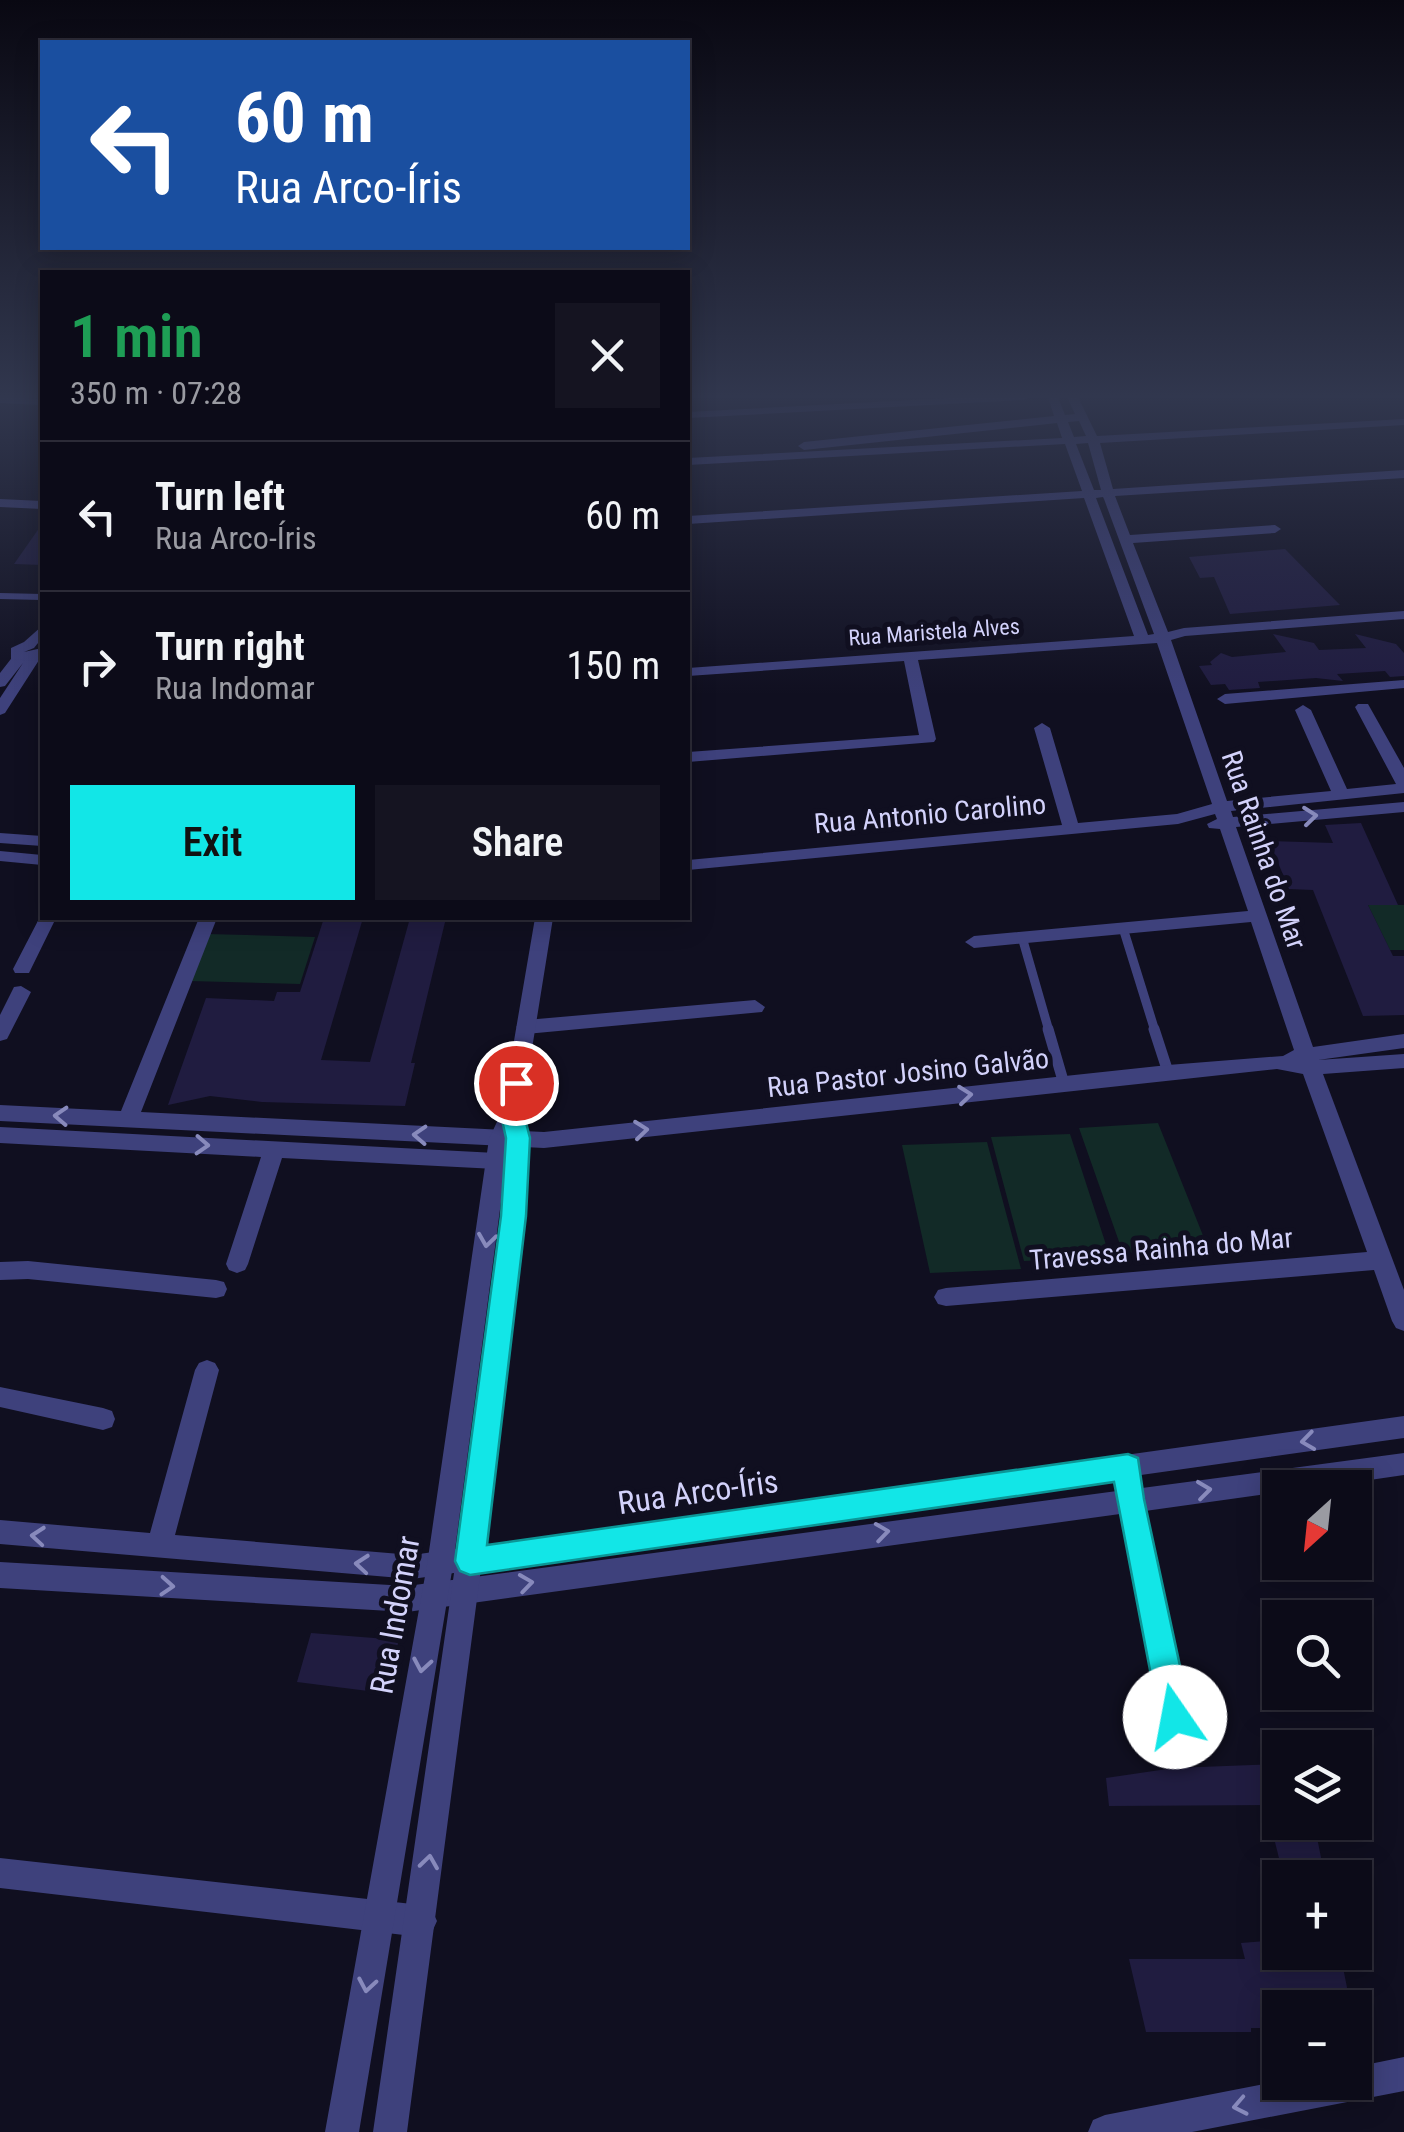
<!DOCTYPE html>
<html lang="en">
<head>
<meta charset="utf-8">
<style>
	:root { --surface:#0c0b18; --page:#151421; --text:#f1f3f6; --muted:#9a9ba2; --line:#2c2b37; --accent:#12e6e7 }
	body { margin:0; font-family:"Roboto Condensed",sans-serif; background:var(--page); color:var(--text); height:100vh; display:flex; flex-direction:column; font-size:38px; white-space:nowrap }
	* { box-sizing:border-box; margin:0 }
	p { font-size:32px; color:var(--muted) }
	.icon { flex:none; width:55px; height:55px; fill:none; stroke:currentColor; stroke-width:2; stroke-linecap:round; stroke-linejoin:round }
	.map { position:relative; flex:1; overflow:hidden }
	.drawer { position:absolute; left:40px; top:270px; width:650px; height:650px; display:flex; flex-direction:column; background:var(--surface); border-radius:0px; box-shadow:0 5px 25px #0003,0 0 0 2px var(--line) }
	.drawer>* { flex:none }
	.banner { position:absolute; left:40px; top:40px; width:650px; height:210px; border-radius:0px; box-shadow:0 5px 25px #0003,0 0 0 2px var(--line); background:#1a4fa0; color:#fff; overflow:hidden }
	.needle { width:65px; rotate:207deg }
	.tools { position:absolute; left:1262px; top:1470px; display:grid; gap:20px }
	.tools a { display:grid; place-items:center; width:110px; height:110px; border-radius:0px; background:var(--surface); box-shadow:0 5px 25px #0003,0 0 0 2px var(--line); font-size:50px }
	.pin { position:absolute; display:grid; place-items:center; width:85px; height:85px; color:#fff; margin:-42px; border:5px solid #fff; border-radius:50%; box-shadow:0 2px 10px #0007 }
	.me { position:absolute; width:110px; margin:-55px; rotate:348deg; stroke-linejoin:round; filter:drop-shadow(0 0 8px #0008) }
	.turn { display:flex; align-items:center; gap:35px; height:210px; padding:0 30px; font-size:45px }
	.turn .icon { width:130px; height:130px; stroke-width:2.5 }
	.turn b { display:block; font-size:70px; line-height:85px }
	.round { display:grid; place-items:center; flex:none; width:105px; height:105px; border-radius:0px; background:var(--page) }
	.headline { display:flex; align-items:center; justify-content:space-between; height:170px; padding:0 30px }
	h1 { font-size:60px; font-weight:600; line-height:75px; color:#1e9e55 }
	.action { display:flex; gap:20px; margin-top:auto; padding:20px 30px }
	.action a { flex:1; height:115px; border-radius:0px; background:var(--accent); color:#111; font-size:40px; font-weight:600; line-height:115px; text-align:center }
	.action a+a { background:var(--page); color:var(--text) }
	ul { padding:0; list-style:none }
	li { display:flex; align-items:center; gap:30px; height:150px; padding:0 30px; border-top:2px solid var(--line) }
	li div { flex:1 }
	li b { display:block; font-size:38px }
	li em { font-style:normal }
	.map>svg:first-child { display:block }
	.green { fill:#122a27 }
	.building { fill:#201c40 }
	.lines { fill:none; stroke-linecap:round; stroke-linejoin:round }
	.service-far2 { stroke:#3e417c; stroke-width:6 }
	.service-far1 { stroke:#3e417c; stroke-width:9 }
	.service { stroke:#3e417c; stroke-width:11 }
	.minor { fill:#3e417c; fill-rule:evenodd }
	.tertiary { fill:#3e417c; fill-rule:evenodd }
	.oneway { stroke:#888abc }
	.route { fill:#12e6e7; stroke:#0c9696; stroke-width:2.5 }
	.labels { text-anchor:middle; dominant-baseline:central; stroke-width:10; stroke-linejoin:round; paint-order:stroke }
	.far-street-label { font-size:22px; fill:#d3d2fb; stroke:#100f20 }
	.street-label { font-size:28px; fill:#d3d2fb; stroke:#100f20 }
	.near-street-label { font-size:32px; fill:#d3d2fb; stroke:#100f20 }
</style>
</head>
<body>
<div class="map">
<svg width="1404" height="2132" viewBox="0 0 1404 2132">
	<rect width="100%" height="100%" fill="#100f20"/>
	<path class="green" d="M1368 905H1404V950H1390Z
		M208 934 315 937 300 984 189 981Z
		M1158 1123 1208 1248 1123 1253 1079 1128Z
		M1070 1134 1110 1257 1024 1261 991 1137Z
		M987 1142 1021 1269 930 1273 902 1145Z"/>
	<path class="building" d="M42 524V565L14 564Z
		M1285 549 1340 605 1230 614 1214 577 1200 578 1189 557Z
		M1273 634 1314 643 1319 650 1366 648 1355 634 1396 644 1404 653V676L1390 677 1385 671 1337 674 1343 681 1316 678 1258 682 1260 688 1229 690 1225 684 1211 685 1199 666 1212 665 1210 662 1221 653 1232 657 1286 652Z
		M1361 823 1398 905H1368L1393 956H1404V1015L1363 1016 1313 890 1289 889 1269 841 1333 843 1325 825Z
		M324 918H363L321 1060 370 1062 410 918H446L411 1063H415L405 1106 262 1102 210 1096 168 1105 206 998 274 1001 277 992H300Z
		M311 1633 399 1640 384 1693 297 1682Z
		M1280 1764V1805L1109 1806 1106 1778 1174 1768Z
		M1270 1822H1314L1325 1878H1284Z
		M1280 1940V1952H1340L1351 2008H1280V2028H1251V2032H1146L1129 1959H1245L1241 1943Z"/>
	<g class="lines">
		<path class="service-far2" d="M0 596 42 597"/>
		<path class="service-far1" d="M1123 928 1155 1031
			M1022 937 1049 1031"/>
		<path class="service" d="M1048 1029 1064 1084
			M1154 1029 1168 1072"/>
		<path class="minor" d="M0 397 42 399V405L0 403Z
			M969 397H1030L1024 400 688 418V412Z
			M1048 397H1058L1065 415 1075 414 1067 397H1078L1097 436 1404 419V425L1100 443 1113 489 1404 470V478L1115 496 1130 535 1275 525 1281 529 1275 533 1133 543 1168 632 1184 628 1404 611V619L1185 636 1171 640 1227 801 1331 791 1295 710 1303 705 1311 710 1347 789 1396 784 1355 707 1358 704H1368L1404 768V793L1231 811 1233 817 1404 802V812L1236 827 1313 1047 1404 1034V1048L1318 1060 1404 1054V1068L1323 1074 1404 1290V1331L1396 1328 1392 1321 1374 1270 946 1306 938 1304 934 1297 938 1290 946 1288 1367 1252 1303 1074 1277 1069 544 1148 0 1121V1105L121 1111 199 918H217L141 1112 544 1132 1168 1065 1283 1056 1294 1050 1251 922 974 948 965 942 974 936 1248 911 1220 829 1209 828 1207 824 1217 819 1215 814 1178 824 688 870V860L1062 825 1034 728 1042 723 1050 728 1078 823 1177 814 1212 804 1157 643 918 660 936 739 934 742 688 762V752L919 735 904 661 688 676V668L1134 636 1084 498 688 524V516L1082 491 1065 444 688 465V458L1062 438 1057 423 804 450 798 446 804 442 1054 416ZM1079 421 1086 436 1074 437 1068 422ZM1088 443 1101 490H1094L1076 444ZM1103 497 1104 499 1154 634 1148 635 1096 498Z
			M0 499 42 501V509L0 507Z
			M34 653 41 657 5 713 0 715V698L23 663 5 686 0 687V673L14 655 26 658Z
			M1404 680V688L1225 704 1217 699 1225 694Z
			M0 833 42 836V846L0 843Z
			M0 851 42 855V865L0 861Z
			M42 913V918H56L29 973H15L13 969Z
			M21 986 31 992 7 1039 0 1041V1015L14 987Z
			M755 1000 765 1007 762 1012 526 1034 516 1027 526 1020Z
			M0 1127 496 1153 512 1150 519 1152 523 1158 519 1164 496 1169 282 1158 248 1264 245 1270 237 1273 229 1270 226 1264 261 1157 0 1143Z
			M28 1261 216 1280 224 1282 227 1289 224 1296 216 1298 28 1279 0 1280V1262Z
			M207 1360 215 1363 219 1370 175 1535 412 1555 1404 1416V1438L1141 1475 1142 1488 1404 1453V1475L1315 1488H1280V1492L1145 1511 1189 1717 1185 1727 1175 1731 1165 1727 1161 1717 1120 1514 407 1612 0 1588V1562L407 1586 1117 1491 1116 1479 412 1579 0 1544V1520L150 1533 195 1370 199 1363Z
			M0 1387 103 1408 112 1411 115 1419 112 1427 103 1430 0 1407Z
			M0 1858 421 1905 432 1910 437 1921 432 1932 421 1937 0 1888Z
			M1404 2057V2091L1192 2132H1088L1093 2120 1105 2115 1280 2081 1355 2082V2067Z"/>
		<path class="tertiary" d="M42 626V638L34 648 24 652 42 648V658L34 661 11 659V648L24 642Z
			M535 918H553L522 1111 528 1178 522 1256 407 2132H373L500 1256 506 1164 453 1565 359 2132H325L427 1565 489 1139 502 1111Z"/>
	</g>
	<defs><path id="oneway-chevron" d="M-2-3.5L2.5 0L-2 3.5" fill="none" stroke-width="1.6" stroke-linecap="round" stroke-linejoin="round" transform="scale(2.5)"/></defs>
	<g class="oneway">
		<use href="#oneway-chevron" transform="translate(1310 816) rotate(-6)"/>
		<use href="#oneway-chevron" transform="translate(965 1095) rotate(-6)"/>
		<use href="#oneway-chevron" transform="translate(61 1116) rotate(-177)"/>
		<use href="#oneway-chevron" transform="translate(641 1130) rotate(-6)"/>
		<use href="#oneway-chevron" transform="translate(420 1135) rotate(-177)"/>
		<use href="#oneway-chevron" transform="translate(202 1145) rotate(3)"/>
		<use href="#oneway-chevron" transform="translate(487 1240) rotate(98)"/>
		<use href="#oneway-chevron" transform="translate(1308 1441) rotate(172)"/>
		<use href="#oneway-chevron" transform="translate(1204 1490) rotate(-7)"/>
		<use href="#oneway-chevron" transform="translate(882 1532) rotate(-8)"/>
		<use href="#oneway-chevron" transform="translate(38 1536) rotate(-175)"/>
		<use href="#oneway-chevron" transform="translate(362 1564) rotate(-175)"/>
		<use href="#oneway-chevron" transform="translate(526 1583) rotate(-8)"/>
		<use href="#oneway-chevron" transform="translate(167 1586) rotate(4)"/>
		<use href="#oneway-chevron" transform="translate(422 1665) rotate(100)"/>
		<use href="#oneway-chevron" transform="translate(429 1862) rotate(-82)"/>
		<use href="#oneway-chevron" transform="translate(367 1985) rotate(100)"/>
		<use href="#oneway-chevron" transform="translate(1240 2106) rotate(169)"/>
	</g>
	<linearGradient id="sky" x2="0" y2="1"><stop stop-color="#090812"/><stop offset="0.57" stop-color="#31374e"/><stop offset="1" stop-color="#31374e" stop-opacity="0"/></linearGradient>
	<rect width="1404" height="695" fill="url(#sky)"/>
	<path class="route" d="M516 1075 528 1083 523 1111 530 1138 526 1216 487 1545 1128 1454 1138 1458 1144 1499 1191 1717 1187 1728 1175 1733 1164 1728 1159 1717 1114 1482 470 1575 460 1571 455 1561 501 1216 506 1138 500 1111 505 1083Z"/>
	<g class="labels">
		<g class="far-street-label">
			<text transform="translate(934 632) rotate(-4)">Rua Maristela Alves</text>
		</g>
		<g class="street-label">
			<text transform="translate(930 814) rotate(-5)">Rua Antonio Carolino</text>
			<text transform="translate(1264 850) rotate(71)">Rua Rainha do Mar</text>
			<text transform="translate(908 1073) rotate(-6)">Rua Pastor Josino Galvão</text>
			<text transform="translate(1161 1249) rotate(-5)">Travessa Rainha do Mar</text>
		</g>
		<g class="near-street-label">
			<text transform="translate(698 1492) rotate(-8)">Rua Arco-Íris</text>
			<text transform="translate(395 1615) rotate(-80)">Rua Indomar</text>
		</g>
	</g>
</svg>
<div class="tools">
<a><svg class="needle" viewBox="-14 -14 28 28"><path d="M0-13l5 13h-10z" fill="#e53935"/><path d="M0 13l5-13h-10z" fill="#9a9ba2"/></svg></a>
<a><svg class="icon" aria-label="search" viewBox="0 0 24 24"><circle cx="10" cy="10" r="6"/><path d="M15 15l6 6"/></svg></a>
<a><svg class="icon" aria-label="layers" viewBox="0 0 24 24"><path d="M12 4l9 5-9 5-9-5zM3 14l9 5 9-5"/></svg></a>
<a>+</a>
<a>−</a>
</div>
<div class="pin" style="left:516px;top:1083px;background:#d93025"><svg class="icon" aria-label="arrive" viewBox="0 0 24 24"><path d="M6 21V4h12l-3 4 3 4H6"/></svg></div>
<svg class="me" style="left:1175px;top:1717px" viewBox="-20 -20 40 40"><circle r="19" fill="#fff"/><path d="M0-13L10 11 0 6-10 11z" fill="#12e6e7"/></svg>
<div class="banner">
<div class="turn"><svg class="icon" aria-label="left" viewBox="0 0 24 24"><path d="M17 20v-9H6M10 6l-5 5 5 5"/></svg><div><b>60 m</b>Rua Arco-Íris</div></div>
</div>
<section class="drawer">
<div class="headline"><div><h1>1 min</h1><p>350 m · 07:28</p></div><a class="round"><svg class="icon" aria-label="close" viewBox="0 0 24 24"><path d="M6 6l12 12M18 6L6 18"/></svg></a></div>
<ul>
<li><svg class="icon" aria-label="left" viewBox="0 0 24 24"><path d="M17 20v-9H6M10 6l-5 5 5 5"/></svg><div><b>Turn left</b><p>Rua Arco-Íris</p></div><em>60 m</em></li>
<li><svg class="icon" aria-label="right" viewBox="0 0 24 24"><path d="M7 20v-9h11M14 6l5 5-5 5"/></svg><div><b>Turn right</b><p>Rua Indomar</p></div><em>150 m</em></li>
</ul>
<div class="action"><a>Exit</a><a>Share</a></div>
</section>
</div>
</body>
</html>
